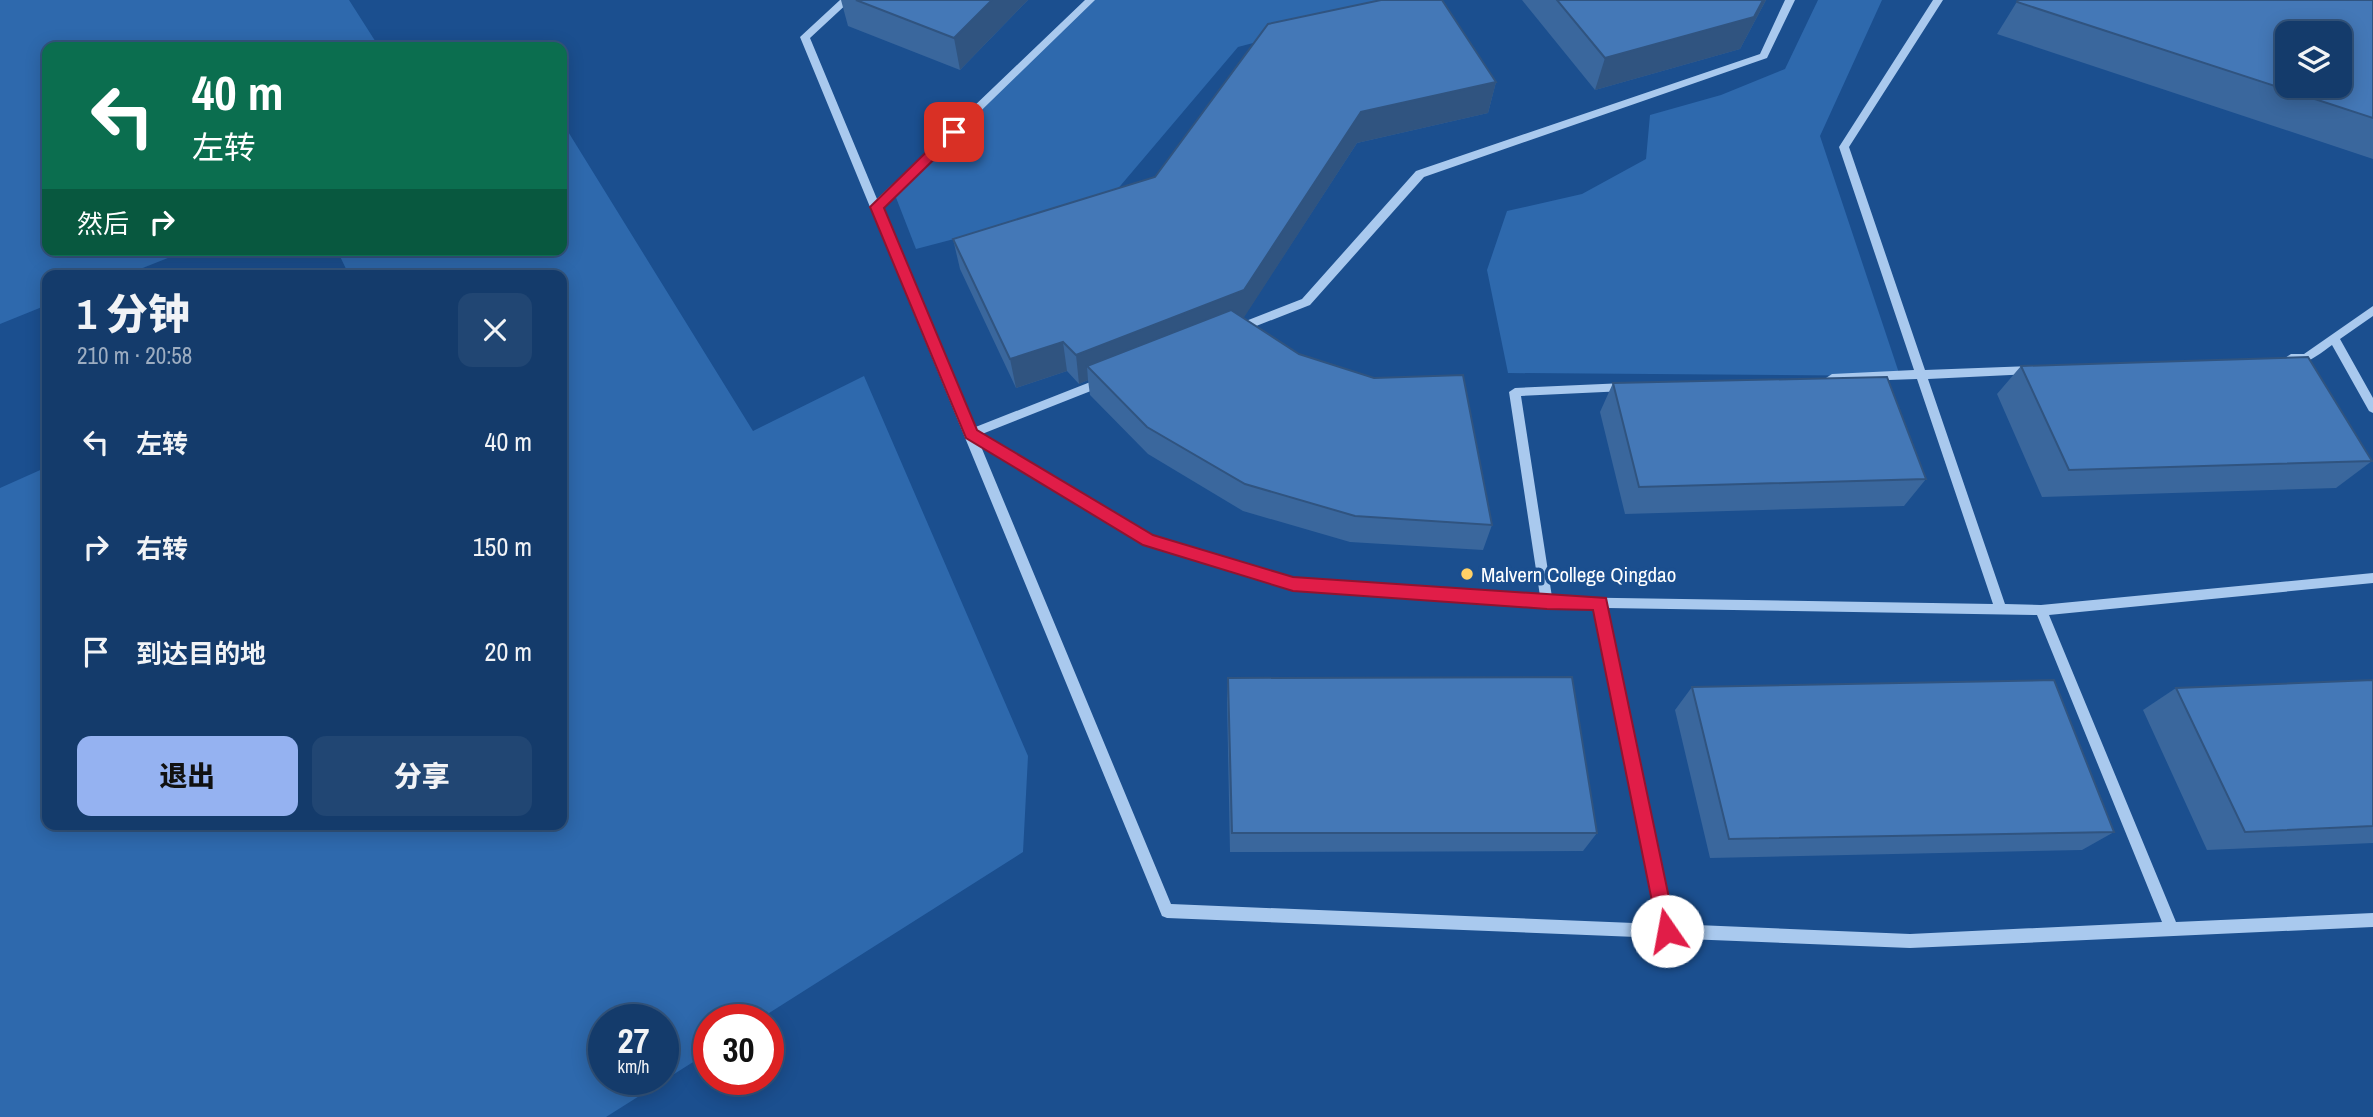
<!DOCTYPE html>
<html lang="zh">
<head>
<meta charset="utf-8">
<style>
	:root { --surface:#143b6b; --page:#214673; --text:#f1f3f6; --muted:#9dadc1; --line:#33557e; --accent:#95b2f1 }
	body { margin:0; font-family:"Archivo Narrow","Noto Sans SC",sans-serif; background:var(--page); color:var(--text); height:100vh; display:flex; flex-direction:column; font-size:26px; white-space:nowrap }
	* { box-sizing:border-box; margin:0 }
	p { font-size:23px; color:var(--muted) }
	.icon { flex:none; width:38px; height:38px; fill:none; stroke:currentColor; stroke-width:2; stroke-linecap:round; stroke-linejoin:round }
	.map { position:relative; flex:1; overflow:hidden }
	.side { position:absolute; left:42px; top:270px; width:525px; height:560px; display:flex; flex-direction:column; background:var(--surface); border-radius:14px; box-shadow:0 4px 18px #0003,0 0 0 2px var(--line) }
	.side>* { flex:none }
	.banner { position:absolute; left:42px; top:42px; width:525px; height:214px; border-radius:14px; box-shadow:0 4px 18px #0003,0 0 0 2px var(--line); background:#0b6e4f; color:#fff; overflow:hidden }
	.fabs { position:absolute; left:2275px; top:21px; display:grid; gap:14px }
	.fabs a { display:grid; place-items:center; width:77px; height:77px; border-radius:14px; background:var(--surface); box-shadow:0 4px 18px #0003,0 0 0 2px var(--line); font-size:35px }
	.speed { position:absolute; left:588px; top:1004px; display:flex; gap:14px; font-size:35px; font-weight:700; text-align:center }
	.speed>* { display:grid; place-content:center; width:91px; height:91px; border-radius:50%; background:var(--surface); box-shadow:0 4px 18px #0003,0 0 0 2px var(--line); line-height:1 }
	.speed small { font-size:18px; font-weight:400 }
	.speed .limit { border:10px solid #d22; background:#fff; color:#111 }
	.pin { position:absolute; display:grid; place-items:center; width:60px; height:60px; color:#fff; margin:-30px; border-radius:14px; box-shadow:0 4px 10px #0006 }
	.me { position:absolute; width:77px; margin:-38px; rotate:348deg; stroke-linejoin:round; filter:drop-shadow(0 0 5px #0008) }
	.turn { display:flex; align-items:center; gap:24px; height:147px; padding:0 35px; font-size:32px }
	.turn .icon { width:91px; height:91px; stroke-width:2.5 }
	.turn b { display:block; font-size:49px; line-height:60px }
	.then { display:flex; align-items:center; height:66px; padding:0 35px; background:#0003; gap:14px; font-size:26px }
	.round { display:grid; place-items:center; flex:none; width:74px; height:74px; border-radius:14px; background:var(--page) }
	.head { display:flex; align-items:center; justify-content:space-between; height:119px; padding:0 35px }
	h1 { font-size:42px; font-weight:800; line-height:52px }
	.button { display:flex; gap:14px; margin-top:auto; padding:14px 35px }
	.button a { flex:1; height:80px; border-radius:14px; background:var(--accent); color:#111; font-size:28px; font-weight:800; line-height:80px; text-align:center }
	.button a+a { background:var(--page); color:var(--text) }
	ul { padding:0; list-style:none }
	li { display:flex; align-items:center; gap:21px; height:105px; padding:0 35px }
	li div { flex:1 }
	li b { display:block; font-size:26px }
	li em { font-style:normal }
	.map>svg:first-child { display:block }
	.green { fill:#2e69ad; fill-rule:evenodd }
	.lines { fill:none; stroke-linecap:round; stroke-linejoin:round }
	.minor { fill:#a9c9ee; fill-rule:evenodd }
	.wall { fill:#3a679d }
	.shaded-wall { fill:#305480 }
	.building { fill:#4478b7; stroke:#305480; stroke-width:2; fill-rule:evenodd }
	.route { fill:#e11d48; stroke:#92132f; stroke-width:2 }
	.poi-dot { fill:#ffd166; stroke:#1b4f8f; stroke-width:2.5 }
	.labels { text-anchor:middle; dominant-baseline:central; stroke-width:7; stroke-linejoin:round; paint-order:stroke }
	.poi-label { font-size:21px; fill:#fff; stroke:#1b4f8f; text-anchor:start }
</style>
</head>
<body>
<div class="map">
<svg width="2373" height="1117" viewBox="0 0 2373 1117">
	<rect width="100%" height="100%" fill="#1b4f8f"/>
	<path class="green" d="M0 0H349L379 47H47V250H188L125 275H47V305L0 324Z
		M1091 0H1416L1238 47 1110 198 916 249 895 195Z
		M1818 0H1882L1820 136 1900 376 1508 373 1487 270 1507 211 1582 194 1646 159 1650 115 1721 95 1785 69Z
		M567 130 753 431 864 376 1028 756 1023 852 758 1020H709V1052L606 1117H0V488L47 467V824H562V275H346L348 273 337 250H562V132ZM663 1020V1080H604V1020Z"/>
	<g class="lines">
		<path class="minor" d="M840 0H851L810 38 877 199 1085 0H1095L881 208 973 428 1098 379H1106L1108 382 1106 385 982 434 1152 536 1293 579 1540 596 1509 392 1515 388 1625 383 1631 387 1625 391 1521 396 1552 597 1993 604 1917 379 1832 382 1826 378 1832 374 1914 370 1839 147 1933 0H1943L1849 147 1925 370 2031 366 2037 370 2031 374 1928 379 2005 604 2041 605 2373 573V583L2049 615 2176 922 2373 913V927L1910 948 1167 918 1162 916 800 37ZM980 444 1144 544 1293 589 1547 607 1595 608 1658 924 1171 904ZM1607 608 2037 615 2162 922 1910 934 1673 924Z
			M1785 0H1795L1767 58 1424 177 1310 305 1241 332H1233L1232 329 1233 326 1302 299 1416 171 1760 54Z
			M2373 306V316L2340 339 2373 398V413L2369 411 2332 345C2319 354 2300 372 2285 358L2291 354H2304Z"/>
	</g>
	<path class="wall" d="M841 0H1028L960 70 848 26Z
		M1522 0H1766L1740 49 1595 90Z
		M2018 0H2373V159L1997 34Z
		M1496 82 1488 113 1357 143 1243 318 1492 525 1483 550 1350 542 1243 511 1148 454 1090 395 1088 380 1079 384 1067 371 1016 388 960 269 953 239Z
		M2021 366 2372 461 2336 488 2042 497 1997 394Z
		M1613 383 1926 479 1904 506 1625 514 1600 412Z
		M1228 678 1597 833 1583 851 1230 852 1227 700Z
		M2373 680V843L2207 850 2143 710 2176 688Z
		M1692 687 2114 832 2082 850 1710 858 1675 710Z"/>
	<path class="shaded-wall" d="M992 0H1028L960 70 954 38Z
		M1763 0H1766L1740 49 1595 90 1605 58Z
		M1496 82 1488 113 1357 143 1243 319 1087 366 1088 380 1079 384 1076 355 1361 112Z
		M1063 342 1067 371 1016 388 1010 359Z"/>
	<path class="building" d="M856 0H992L954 38Z
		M1381 0H1442L1496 82 1361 112 1244 290 1076 355 1063 342 1010 359 953 239 1155 177 1268 24Z
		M1557 0H1763L1754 17 1605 58Z
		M2018 0H2373V118L2017 2ZM2287 33H2340V86H2287Z
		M1231 310 1299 354 1374 378 1463 375 1492 525 1355 516 1245 484 1147 427 1087 366Z
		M2308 357 2372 461 2069 470 2021 366Z
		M1887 377 1926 479 1639 487 1613 383Z
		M1572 677 1597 833H1232L1228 678Z
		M2054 680 2114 832 1729 839 1692 687Z
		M2373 680V826L2245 832 2176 688Z"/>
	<path class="route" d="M954 128 959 129V135L884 208 977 430 1153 535 1293 577 1606 598 1676 931 1673 937 1667 940 1660 937 1658 931 1593 610 1547 609 1293 591 1143 545 966 438 870 207 950 129Z"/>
	<circle class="poi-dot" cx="1467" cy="574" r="7"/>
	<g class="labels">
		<g class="poi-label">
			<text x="1481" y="574">Malvern College Qingdao</text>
		</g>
	</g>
</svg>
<div class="fabs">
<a><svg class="icon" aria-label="layers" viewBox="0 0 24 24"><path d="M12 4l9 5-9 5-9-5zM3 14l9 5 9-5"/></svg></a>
</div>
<div class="speed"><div>27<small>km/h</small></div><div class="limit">30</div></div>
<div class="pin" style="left:954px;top:132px;background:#d93025"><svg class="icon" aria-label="arrive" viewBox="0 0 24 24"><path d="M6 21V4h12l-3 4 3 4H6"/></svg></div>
<svg class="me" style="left:1667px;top:931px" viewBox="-20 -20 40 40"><circle r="19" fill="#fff"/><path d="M0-13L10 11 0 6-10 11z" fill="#e11d48"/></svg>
<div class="banner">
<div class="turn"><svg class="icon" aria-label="left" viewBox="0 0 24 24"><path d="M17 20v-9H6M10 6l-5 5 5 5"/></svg><div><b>40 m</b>左转</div></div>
<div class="then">然后<svg class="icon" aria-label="right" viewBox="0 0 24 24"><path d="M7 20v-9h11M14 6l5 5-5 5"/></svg></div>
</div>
<section class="side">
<div class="head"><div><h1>1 分钟</h1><p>210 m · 20:58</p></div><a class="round"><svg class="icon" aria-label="close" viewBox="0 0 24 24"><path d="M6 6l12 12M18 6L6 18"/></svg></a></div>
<ul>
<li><svg class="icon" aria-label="left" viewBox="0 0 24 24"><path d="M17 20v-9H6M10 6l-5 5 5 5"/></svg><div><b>左转</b></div><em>40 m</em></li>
<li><svg class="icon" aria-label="right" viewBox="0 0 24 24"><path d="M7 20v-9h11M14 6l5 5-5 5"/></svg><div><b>右转</b></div><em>150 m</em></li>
<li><svg class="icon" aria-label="arrive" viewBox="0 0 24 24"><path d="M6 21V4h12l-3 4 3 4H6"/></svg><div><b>到达目的地</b></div><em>20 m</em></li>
</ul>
<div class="button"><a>退出</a><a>分享</a></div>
</section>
</div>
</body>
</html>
